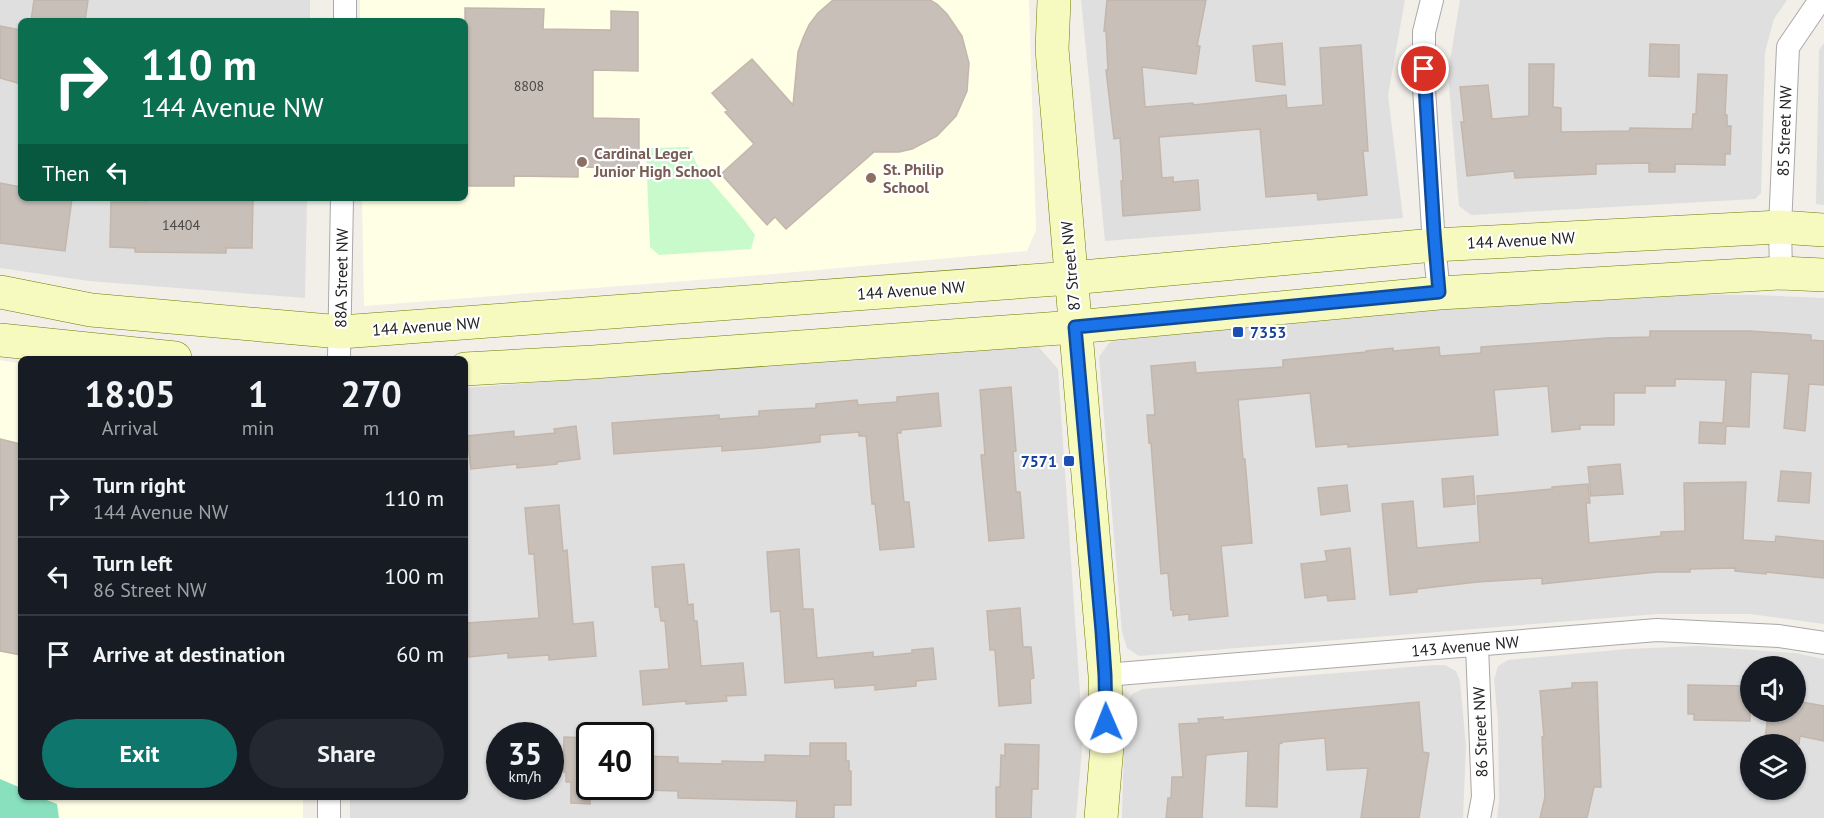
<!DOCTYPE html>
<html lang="en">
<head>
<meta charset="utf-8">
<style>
	:root { --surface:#171b24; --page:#242831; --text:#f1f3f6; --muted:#9ea1a6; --line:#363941; --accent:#0f766e }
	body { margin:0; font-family:"PT Sans",sans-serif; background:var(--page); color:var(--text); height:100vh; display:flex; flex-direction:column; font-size:22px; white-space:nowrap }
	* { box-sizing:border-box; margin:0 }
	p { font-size:20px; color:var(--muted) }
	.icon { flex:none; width:33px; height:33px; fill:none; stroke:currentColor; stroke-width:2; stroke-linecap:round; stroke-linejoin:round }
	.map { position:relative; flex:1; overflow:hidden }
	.details { position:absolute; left:18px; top:356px; width:450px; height:444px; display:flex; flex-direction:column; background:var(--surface); border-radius:9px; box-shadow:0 2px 4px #0004 }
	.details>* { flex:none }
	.hud { position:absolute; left:18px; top:18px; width:450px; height:183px; border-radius:9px; box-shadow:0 2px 4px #0004; background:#0b6e4f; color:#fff; overflow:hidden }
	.buttons { position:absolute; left:1740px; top:656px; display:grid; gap:12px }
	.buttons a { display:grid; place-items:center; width:66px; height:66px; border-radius:50%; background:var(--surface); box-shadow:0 2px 4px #0004; font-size:30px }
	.speed { position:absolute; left:486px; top:722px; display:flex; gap:12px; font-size:30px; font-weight:700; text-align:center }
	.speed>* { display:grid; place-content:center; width:78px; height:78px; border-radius:50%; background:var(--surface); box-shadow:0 2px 4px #0004; line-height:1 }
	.speed small { font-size:15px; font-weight:400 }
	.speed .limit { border:3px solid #111; border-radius:9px; background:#fff; color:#111 }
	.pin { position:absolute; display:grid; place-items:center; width:51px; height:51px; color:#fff; margin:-26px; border:3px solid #fff; border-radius:50%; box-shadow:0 2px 6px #0007 }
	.me { position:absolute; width:66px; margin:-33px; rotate:359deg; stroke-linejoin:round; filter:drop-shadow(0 0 4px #0008) }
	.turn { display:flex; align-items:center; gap:21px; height:126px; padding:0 24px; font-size:27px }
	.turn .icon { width:78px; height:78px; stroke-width:2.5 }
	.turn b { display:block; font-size:42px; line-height:51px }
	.then { display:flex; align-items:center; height:57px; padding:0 24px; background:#0003; gap:12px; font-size:22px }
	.eta { display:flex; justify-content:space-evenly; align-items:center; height:102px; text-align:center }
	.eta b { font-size:36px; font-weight:700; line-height:42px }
	.primary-button { display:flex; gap:12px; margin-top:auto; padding:12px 24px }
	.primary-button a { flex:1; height:69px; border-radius:36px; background:var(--accent); color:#fff; font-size:24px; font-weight:700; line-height:69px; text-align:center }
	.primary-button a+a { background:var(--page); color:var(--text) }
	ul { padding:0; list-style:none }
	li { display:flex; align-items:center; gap:18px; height:78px; padding:0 24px; border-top:2px solid var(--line) }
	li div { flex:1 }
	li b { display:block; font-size:22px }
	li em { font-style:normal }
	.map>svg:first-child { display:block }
	.residential { fill:#e0dfdf; fill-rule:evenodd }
	.education { fill:#ffffe5 }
	.park { fill:#c8facc }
	.pitch { fill:#88e0be }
	.building { fill:#c7bfb8; stroke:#c4b6ab; stroke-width:1.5 }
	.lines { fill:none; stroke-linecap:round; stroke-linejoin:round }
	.street-casing { stroke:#a9a9a9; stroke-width:24 }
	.secondary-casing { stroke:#707d05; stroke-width:34 }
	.street { stroke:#fff; stroke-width:22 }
	.secondary { stroke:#f7fabf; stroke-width:33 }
	.route-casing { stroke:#114b97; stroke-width:15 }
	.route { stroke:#1a73e8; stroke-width:10 }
	.education-dot { fill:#8d6e63; stroke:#fff; stroke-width:2 }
	.transit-dot { fill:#1a4fb4; stroke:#fff; stroke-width:2 }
	.labels { text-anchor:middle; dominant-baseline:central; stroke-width:4.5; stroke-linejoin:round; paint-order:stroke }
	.number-label { font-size:14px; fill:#4b4948 }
	.street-label { font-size:16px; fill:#222; stroke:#fff }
	.education-label { font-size:16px; font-weight:bold; fill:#785e54; stroke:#fff; text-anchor:start }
	.transit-label { font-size:16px; font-weight:bold; fill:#164399; stroke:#fff; text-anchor:start }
</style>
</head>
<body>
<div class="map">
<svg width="1824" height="818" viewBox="0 0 1824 818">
	<rect width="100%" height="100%" fill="#f2efe9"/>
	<path class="residential" d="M0 0H310V21H21V198H307L305 298 89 281 0 268Z
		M1081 0H1405L1388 95 1403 218 1105 241Z
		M1460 0H1787L1774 19 1765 52 1761 193 1755 199 1471 215 1459 206 1448 73Z
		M1824 43V205L1816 204 1819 50Z
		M1665 294 1754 295 1824 298V624L1750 614H1658L1139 656 1127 648 1122 632 1099 357 1109 343 1123 336 1546 299Z
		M1036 344 1058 369 1083 737 1076 818H350V797L465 796V388ZM500 735H550V786H500ZM590 735H640V786H590Z
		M1699 646 1795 653 1824 659V818H1497L1499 801 1498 723 1494 680 1498 666 1508 660 1627 649ZM1750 666H1796V711H1750ZM1750 744H1796V789H1750Z
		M1435 665H1445L1456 671 1460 681 1466 746 1463 818H1122L1125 708 1132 694 1143 689Z"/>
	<path class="education" d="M360 0H1029L1036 230 1027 251 762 275 364 306 362 198H465V21H360Z
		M0 360 21 364V796L303 797V818H0Z"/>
	<path class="park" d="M689 147 697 165 744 220 755 235 751 249 659 255 650 247 646 153 651 148Z"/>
	<path class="pitch" d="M0 779 21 788V796L39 797 57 804 59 818H0Z"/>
	<path class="building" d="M34 0H88L85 21H31Z
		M833 0H930L937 4 947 14 962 36 969 63 967 91 956 116 937 136 912 149 899 152H874L786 229 775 217 767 225 721 174 754 144 725 112 728 111 712 93 752 59 793 105 798 52 803 38 809 25 818 13Z
		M1107 0H1206L1197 46H1200L1196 74 1142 67 1145 107 1193 103V105L1286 95 1287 108 1323 105 1320 48 1361 45 1368 151H1363L1367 195 1318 200 1317 193 1266 197 1260 129 1159 137 1162 178 1173 177V182L1198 180 1200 210 1123 216 1121 181H1123L1120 138 1114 139 1106 70H1108L1106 31H1104Z
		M465 8 544 9 543 29 611 30V11L638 12V71L593 70V118L639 119V168L578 167V177L514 176V186H465Z
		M0 26 21 30V84L0 78Z
		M1282 43 1285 85 1256 81 1253 46Z
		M1650 44 1679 45V77L1649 76Z
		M1529 64H1554L1553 107 1561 108V132L1629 131 1630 128 1692 129 1693 114H1696L1698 74 1727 75 1725 115H1727V126H1731L1730 154H1725V165L1675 164V172H1649V163L1596 164V174L1515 178 1514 171 1467 176 1461 122H1464L1460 87 1488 85 1492 119 1529 116Z
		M0 183 21 187V198H72L65 251 0 243Z
		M146 198H253L252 248H226V253L135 252V248L110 247 111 202H146Z
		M1650 331H1750L1811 335V340L1824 341V385L1809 384 1805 431 1784 428 1789 374 1751 372 1749 427 1726 426 1725 444 1699 443 1700 422 1723 423 1726 380 1675 379V386H1645V393H1614V425H1580V429L1552 432 1548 386 1494 390 1498 435 1348 447V444L1316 447 1310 393 1238 400 1243 459H1245L1252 543 1221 546 1228 616 1189 620V614L1173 616V610H1171L1168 573 1161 574 1151 443H1149L1147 415H1155L1151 366 1195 362 1196 373 1283 367V360L1366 352V351L1393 348V351L1439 347 1440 356 1481 353V347L1607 338 1650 337Z
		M1011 387 1016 451 1013 452 1016 492H1020L1024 538 989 541 981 455H985L980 390Z
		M938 393 941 426 901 430V433H897L904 502H909L914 547 880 550 875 504H872L866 436H859V432L820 435V442L763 448 722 451V446L614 454 612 423 719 415V419L759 416V411L816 408V404L857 400 858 405 897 402V397Z
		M576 426 580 459 557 462V464L517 468V464L471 469 467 436 514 431V437L555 433 554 429Z
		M0 439 21 444V655L0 651Z
		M1620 464 1623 494 1591 496 1588 467Z
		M1781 471 1811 473 1809 503 1778 501Z
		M1473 476 1475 504 1444 507 1442 479Z
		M1746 482 1743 540 1775 542 1776 536 1824 541V578L1766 572V574L1735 571V568L1690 569V572H1657L1542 584V578L1477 582 1417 589V592L1390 595 1382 504 1413 501 1417 548 1480 542 1477 496 1552 489V487L1588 484 1590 503H1586L1589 543 1661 536V532L1685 531 1684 483Z
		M1347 485 1350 511 1321 515 1318 488Z
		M559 505 563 551 567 550 573 624 593 622 596 656 549 660V655L508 658V653L469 657 467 623 539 618 534 554H529L525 508Z
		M1350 548 1355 599 1328 601 1327 595 1305 598 1301 564 1327 561 1325 551Z
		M799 549 803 609H813L817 658 873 652V657L912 653V650L933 648 936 679 916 681V686L875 690V685L835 688 834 679 785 683 780 611 771 612 767 552Z
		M684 564 688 605 693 604 694 621H697L701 666 743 663 746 695 726 696 727 701 686 704V701L643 705 640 671 669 669 665 621H661L659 607H655L652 567Z
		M1020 608 1023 647H1031L1034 678 1030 679 1031 703 999 706 995 650H990L987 611Z
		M1597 682 1601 787H1594L1587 818H1540L1545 797 1542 737H1544L1540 691 1572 688V683Z
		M1688 685 1750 686V721L1694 720V714H1688Z
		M1796 701 1824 706V741L1800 736 1799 744H1764L1769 711H1796Z
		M1419 702 1423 752 1429 753 1419 818H1361L1368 768 1327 770 1325 738 1282 742V743L1279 744 1277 807 1246 806 1248 751 1206 755 1202 818H1166L1168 798H1171L1172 777H1183L1179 724 1199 723 1198 719 1223 717V720Z
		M564 737 590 738V804L571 803V782H566V772H563Z
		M810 743H846V761H849V771H851V805H834V818H796L797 801 678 798V791L644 790V787H640V756L678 757V763L722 764V761L765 762V755L810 756Z
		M1005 744 1039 745 1038 789H1032L1031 818H996V787H1000L1001 755 1005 756Z"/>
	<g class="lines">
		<defs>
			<path id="street" d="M1432 0 1424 32V88L1434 245 1439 293
				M345 21V0
				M1781 273 1780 227 1788 47 1820 0
				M339 358 342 198
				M1477 646 1483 797 1479 818
				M1105 675 1657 630 1779 636 1824 643
				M329 818V796"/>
			<path id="secondary" d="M1054 0 1052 49 1105 675 1107 746 1101 818
				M0 292 91 310 341 332 1071 278 1434 245 1780 227 1824 230
				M0 340 175 358
				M465 369 593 362 1075 327 1439 293 1781 273 1824 275"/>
		</defs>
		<use href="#street" class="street-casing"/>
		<use href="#secondary" class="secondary-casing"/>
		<use href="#street" class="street"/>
		<use href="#secondary" class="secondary"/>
	</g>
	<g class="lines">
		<defs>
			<path id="route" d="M1106 722 1105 675 1102 631 1075 327 1439 292 1434 232 1424 69"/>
		</defs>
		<use href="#route" class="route-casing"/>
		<use href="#route" class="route"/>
	</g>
	<g class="education-dot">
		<circle cx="582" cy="162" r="6"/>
		<circle cx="871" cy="178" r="6"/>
	</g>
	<g class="transit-dot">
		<rect x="1232" y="326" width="12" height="12" rx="3"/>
		<rect x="1063" y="455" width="12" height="12" rx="3"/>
	</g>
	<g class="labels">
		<g class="number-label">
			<text x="529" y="86">8808</text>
			<text x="181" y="225">14404</text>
		</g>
		<g class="street-label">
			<text transform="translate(1784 131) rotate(-88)">85 Street NW</text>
			<text transform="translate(1521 240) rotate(-3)">144 Avenue NW</text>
			<text transform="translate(1070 266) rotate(-95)">87 Street NW</text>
			<text transform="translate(341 278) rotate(-89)">88A Street NW</text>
			<text transform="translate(911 290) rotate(-4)">144 Avenue NW</text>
			<text transform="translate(426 326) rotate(-4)">144 Avenue NW</text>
			<text transform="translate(1465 646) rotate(-5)">143 Avenue NW</text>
			<text transform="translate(1480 732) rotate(-92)">86 Street NW</text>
		</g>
		<g class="education-label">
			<text x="594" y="153">Cardinal Leger<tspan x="594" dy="18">Junior High School</tspan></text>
			<text x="883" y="169">St. Philip<tspan x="883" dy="18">School</tspan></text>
		</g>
		<g class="transit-label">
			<text x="1250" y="332">7353</text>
			<text x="1057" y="461" text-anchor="end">7571</text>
		</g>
	</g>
</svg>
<div class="buttons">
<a><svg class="icon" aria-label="sound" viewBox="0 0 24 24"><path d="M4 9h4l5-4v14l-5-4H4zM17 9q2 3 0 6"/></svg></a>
<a><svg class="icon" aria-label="layers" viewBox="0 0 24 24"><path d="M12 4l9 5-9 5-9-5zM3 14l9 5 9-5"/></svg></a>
</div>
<div class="speed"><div>35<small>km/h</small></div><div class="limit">40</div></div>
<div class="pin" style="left:1424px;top:69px;background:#d93025"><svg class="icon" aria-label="arrive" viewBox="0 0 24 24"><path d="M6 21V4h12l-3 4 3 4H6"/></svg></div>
<svg class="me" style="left:1106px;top:722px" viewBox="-20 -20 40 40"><circle r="19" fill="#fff"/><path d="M0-13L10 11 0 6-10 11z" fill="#1a73e8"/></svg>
<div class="hud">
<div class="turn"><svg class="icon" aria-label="right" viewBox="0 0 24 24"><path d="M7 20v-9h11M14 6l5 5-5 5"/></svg><div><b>110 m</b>144 Avenue NW</div></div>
<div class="then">Then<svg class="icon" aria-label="left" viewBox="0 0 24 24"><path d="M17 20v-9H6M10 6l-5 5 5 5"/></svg></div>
</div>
<section class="details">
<div class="eta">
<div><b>18:05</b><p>Arrival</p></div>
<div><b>1</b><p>min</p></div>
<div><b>270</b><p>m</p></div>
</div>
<ul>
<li><svg class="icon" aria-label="right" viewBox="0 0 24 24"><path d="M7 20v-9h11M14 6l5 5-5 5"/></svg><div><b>Turn right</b><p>144 Avenue NW</p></div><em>110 m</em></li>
<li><svg class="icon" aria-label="left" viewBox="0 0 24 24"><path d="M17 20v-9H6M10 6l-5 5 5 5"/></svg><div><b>Turn left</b><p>86 Street NW</p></div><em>100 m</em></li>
<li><svg class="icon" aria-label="arrive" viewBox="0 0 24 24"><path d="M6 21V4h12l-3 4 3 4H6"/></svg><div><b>Arrive at destination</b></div><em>60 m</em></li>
</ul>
<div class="primary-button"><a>Exit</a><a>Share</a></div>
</section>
</div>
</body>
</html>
